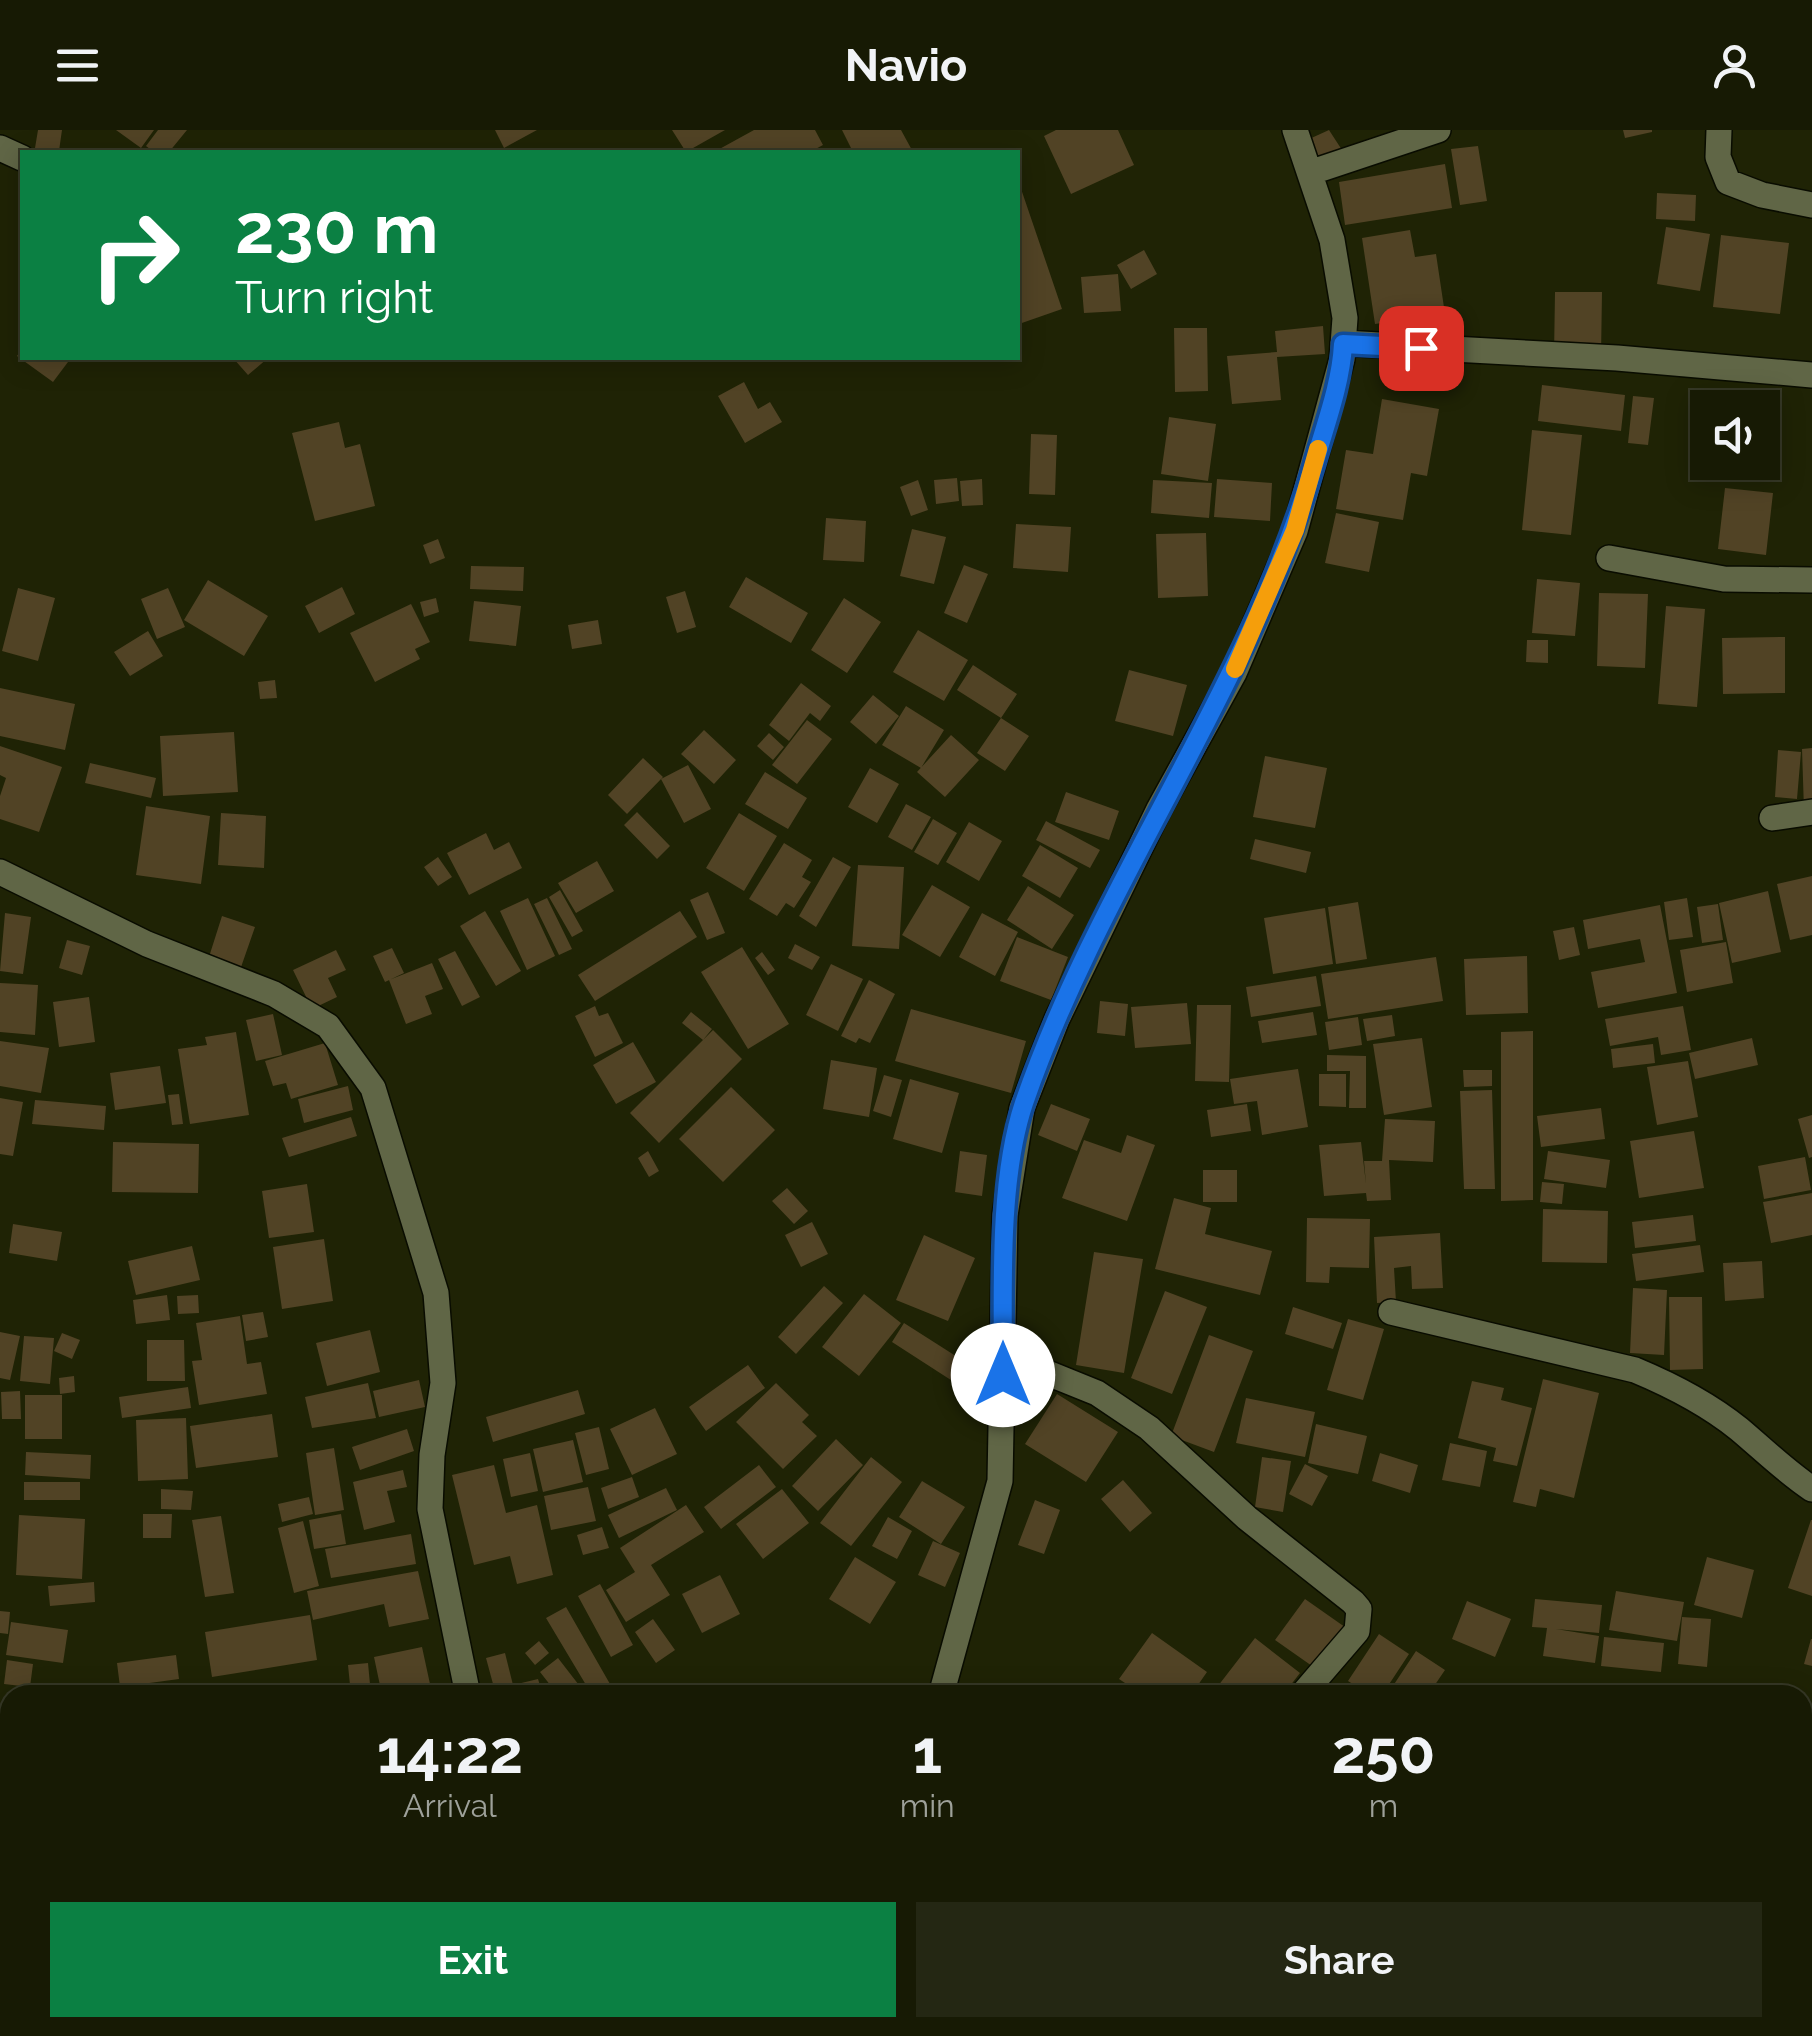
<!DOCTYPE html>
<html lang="en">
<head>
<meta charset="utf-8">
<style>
	:root { --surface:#171a04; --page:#242713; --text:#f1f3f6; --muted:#9ea19a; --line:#363826; --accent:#0b8043 }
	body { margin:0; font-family:Raleway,sans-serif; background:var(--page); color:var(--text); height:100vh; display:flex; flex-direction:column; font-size:38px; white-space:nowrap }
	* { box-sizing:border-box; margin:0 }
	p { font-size:32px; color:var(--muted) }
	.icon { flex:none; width:55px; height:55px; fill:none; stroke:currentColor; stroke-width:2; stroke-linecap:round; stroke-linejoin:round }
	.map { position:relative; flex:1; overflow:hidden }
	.panel { position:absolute; left:0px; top:1555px; width:1812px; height:352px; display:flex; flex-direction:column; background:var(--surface); border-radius:30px 30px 0 0; box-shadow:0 5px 25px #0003,0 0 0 2px var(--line) }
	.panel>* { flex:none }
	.top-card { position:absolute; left:20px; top:20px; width:1000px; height:210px; border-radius:0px; box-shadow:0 5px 25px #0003,0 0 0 2px var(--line); background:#0b8043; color:#fff; overflow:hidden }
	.tools { position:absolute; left:1690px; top:260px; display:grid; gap:20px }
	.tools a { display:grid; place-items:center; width:90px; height:90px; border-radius:0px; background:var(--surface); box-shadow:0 5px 25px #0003,0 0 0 2px var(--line); font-size:50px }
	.pin { position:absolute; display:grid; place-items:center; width:85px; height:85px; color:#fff; margin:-42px; border-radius:20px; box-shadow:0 5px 15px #0006 }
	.me { position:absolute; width:110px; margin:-55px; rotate:0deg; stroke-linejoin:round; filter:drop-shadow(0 0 8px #0008) }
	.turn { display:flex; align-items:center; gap:35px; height:210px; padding:0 50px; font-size:45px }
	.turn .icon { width:130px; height:130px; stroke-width:2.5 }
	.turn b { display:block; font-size:70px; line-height:85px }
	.eta { display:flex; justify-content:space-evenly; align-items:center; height:170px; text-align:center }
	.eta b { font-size:60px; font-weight:700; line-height:70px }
	.cta { display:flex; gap:20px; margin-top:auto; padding:20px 50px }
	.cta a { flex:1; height:115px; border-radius:0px; background:var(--accent); color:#fff; font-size:40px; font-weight:700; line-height:115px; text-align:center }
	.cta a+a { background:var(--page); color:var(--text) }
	header { display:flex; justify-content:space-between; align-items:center; height:130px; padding:0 50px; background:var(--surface); font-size:45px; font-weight:700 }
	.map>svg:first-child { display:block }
	.building { fill:#514325 }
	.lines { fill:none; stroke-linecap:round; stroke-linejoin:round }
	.street-casing { stroke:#090c00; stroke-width:28 }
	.street { stroke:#606646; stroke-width:25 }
	.route-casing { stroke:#114b97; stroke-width:25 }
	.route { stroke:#1a73e8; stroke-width:18 }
	.slow { stroke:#f59e0b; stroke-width:18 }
</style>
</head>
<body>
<header><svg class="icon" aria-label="menu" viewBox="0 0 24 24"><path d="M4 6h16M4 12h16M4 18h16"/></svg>Navio<svg class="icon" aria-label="person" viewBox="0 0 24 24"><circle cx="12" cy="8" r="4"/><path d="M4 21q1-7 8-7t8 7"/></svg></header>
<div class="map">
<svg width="1812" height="1906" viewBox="0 0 1812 1906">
	<rect width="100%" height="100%" fill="#1f2305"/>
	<path class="building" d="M38 0H62L59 21 35 18Z
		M116 0H154L141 18Z
		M158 0H187L169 22H154L146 16Z
		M495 0H537L504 18Z
		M672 0H725L686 22Z
		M754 0H815L823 15 810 22H714Z
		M842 0H901L913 22H853Z
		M1056 0H1118L1134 35 1071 64 1044 6Z
		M1329 0 1342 20 1316 31 1307 10Z
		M1623 0H1652V2L1625 8Z
		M1478 16 1487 71 1460 75 1451 19Z
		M1445 34 1452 78 1345 95 1339 52Z
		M1018 50 1062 179 1019 194 1018 190Z
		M1657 63 1696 65 1695 91 1656 89Z
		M1666 97 1710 104 1700 161 1657 154Z
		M1410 100 1415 127 1436 124 1445 184 1375 194 1362 108Z
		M1721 105 1789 113 1780 184 1713 177Z
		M1144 120 1157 144 1131 159 1117 135Z
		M1118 144 1121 181 1084 183 1081 147Z
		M1555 162H1602L1601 226 1554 225Z
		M1323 196 1325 224 1277 227 1281 270 1232 274 1227 226 1277 222 1275 201Z
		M1174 198H1207L1208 261 1175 262Z
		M22 219V228H71L53 252 17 226Z
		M233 228H268L248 245Z
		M744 252 758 279 770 272 782 292 745 313 718 266Z
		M1542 255 1625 265 1621 301 1538 291Z
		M1633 266 1654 268 1648 315 1628 313Z
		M1382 269 1439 279 1427 346 1411 343 1403 390 1336 379 1346 320 1373 324Z
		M1169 287 1216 294 1208 351 1161 344Z
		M339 292 345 318 360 314 375 376 315 391 292 303Z
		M1532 300 1582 305 1571 405 1522 400Z
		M1031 304 1057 305 1055 365 1029 364Z
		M957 348 959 371 936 374 934 350Z
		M982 349 983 375 962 376 960 351Z
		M1217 349 1272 353 1270 391 1214 387Z
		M918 350 928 380 911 386 900 357Z
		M1153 350 1212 353 1209 388 1151 383Z
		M1725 358 1773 363 1766 425 1718 419Z
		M1336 383 1379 392 1369 442 1325 433Z
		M826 388 866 391 864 432 823 430Z
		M1016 394 1071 397 1068 442 1013 438Z
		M912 399 946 407 934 454 900 446Z
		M1206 403 1208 466 1158 468 1156 404Z
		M438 409 445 428 430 434 423 415Z
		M964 435 988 444 967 493 944 483Z
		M471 436 524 437 523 461 470 459Z
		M746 447 808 483 791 513 729 477Z
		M1537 449 1580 453 1575 506 1532 503Z
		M208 450 268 486 244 526 184 490Z
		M342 457 355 484 319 503 305 476Z
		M18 458 55 468 38 531 2 521Z
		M168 458 185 497 157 509 141 469Z
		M685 461 696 497 677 503 666 467Z
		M1599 463 1648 464 1645 538 1597 536Z
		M436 468 439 482 424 487 420 472Z
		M844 468 881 492 847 543 811 520Z
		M474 471 521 476 516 516 469 511Z
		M411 474 430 512 415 519 420 529 375 552 350 503Z
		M1666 476 1705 479 1697 577 1658 574Z
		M598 490 602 514 572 519 568 495Z
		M918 500 968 530 944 571 893 542Z
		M148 501 163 526 130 546 114 522Z
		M1785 507V563L1723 564 1722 508Z
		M1527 510H1548V533L1526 532Z
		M973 535 1017 564 1001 588 957 560Z
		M1129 540 1187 555 1173 606 1115 591Z
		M275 550 277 568 260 569 258 552Z
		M801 553 831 576 820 591 810 583 789 611 769 595Z
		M0 558 75 574 65 620 0 606Z
		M873 565 899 586 876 614 850 592Z
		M906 576 944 600 921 638 882 615Z
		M1001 588 1029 606 1005 641 977 623Z
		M807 590 832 609 797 654 772 635Z
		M704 600 736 630 714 654 681 624Z
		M234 602 238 662 163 666 160 606Z
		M769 603 784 617 773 630 757 616Z
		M951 605 979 630 945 667 917 642Z
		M0 616 62 637 39 702 0 689V666L6 648 0 645Z
		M1812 618V679L1804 680 1802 619Z
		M1778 620 1801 622 1797 669 1775 667Z
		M1265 626 1327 638 1315 698 1253 687Z
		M643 628 663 647 627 684 608 665Z
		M90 633 156 648 151 668 85 653Z
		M688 635 711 679 684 693 661 649Z
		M870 638 899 654 877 693 848 677Z
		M765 642 807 668 788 699 745 674Z
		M1066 662 1119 681 1109 710 1055 692Z
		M906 674 931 687 912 720 888 707Z
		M146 676 210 686 201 754 136 745Z
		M637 682 670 716 657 729 624 695Z
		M221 683 266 686 264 738 218 735Z
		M739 683 777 706 744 761 706 738Z
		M933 689 957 703 938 735 914 722Z
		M1046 691 1100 720 1090 738 1036 710Z
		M969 692 1002 711 979 751 946 732Z
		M486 703 494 720 509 712 522 738 469 765 447 723Z
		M1255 709 1311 722 1306 743 1250 729Z
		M784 713 812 730 802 747 811 752 794 778 786 773 777 786 749 769Z
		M1040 715 1078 738 1060 768 1022 746Z
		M438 727 452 747 438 756 424 737Z
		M833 727 851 737 816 797 799 786Z
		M597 731 614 761 576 783 558 753Z
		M858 735 904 737 899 819 852 816Z
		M1812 746V805L1790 810 1777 754Z
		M932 755 970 777 940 827 902 805Z
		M1028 756 1074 785 1052 819 1007 790Z
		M560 760 583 801 572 807 549 767Z
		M1768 761 1781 822 1732 833 1719 773Z
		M708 762 725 803 707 810 690 770Z
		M528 768 555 826 527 840 500 781Z
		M547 768 572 819 559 825 534 774Z
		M1687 768 1693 807 1669 810 1664 772Z
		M1358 772 1367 829 1336 834 1328 777Z
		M1718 774 1723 810 1702 813 1697 777Z
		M1660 775 1677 863 1598 878 1591 842 1645 832 1640 809 1588 819 1583 790Z
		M1325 778 1333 834 1273 844 1264 788Z
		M485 781 521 841 496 856 460 796Z
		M680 781 697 807 595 871 578 845Z
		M5 783 31 787 23 844 0 841Z
		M982 783 1018 802 995 846 959 827Z
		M222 786 255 797 240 840 208 830Z
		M1574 797 1580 825 1559 830 1553 801Z
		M1017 807 1068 827 1051 870 1000 851Z
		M67 810 90 816 82 845 59 838Z
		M1726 812 1733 853 1687 862 1680 820Z
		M795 814 820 827 812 840 788 828Z
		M742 817 789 894 748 919 701 842Z
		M392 818 404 843 385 852 373 826Z
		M336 820 346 840 328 848 337 867 312 879 293 840Z
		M455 821 480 867 462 876 438 829Z
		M762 822 775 840 768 845 755 828Z
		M1527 826 1528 883 1466 885 1464 829Z
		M1436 827 1443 871 1328 889 1321 844Z
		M432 833 443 859 425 866 432 884 406 894 389 850Z
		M831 834 863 849 838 901 806 885Z
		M1316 846 1321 876 1251 887 1246 857Z
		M869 850 895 864 870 913 859 908 856 913 841 906Z
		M0 853 38 855 35 905 0 902Z
		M89 867 95 912 59 917 53 872Z
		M1100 871 1128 874 1125 906 1097 903Z
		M1187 873 1191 914 1135 918 1131 877Z
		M1197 875H1231L1229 952 1195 951Z
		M595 876 599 886 608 883 623 913 595 927 575 886Z
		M1683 876 1691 920 1661 925 1658 907 1610 916 1605 889Z
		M911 879 1026 911 1011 963 895 931Z
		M691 882 712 899 703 910 682 893Z
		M1313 882 1317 905 1262 913 1258 891Z
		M273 884 282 925 256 931 246 890Z
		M1392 885 1395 906 1367 911 1363 889Z
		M1358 887 1362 915 1329 920 1325 892Z
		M713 900 742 929 659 1013 630 983Z
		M1533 901V1070L1501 1071V902Z
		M236 902 249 985 190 994 178 919 207 915 205 907Z
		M1422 908 1432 977 1384 985 1373 914Z
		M1752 908 1758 935 1695 949 1689 923Z
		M0 911 49 918 41 963 0 956Z
		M633 912 656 952 616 974 593 935Z
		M325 913 338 955 291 969 286 953 273 956 265 931Z
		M1653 914 1655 933 1613 938 1611 919Z
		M1327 925 1366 926V978H1349L1350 941H1327Z
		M831 930 877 938 869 987 823 979Z
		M1688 931 1698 987 1657 995 1647 937Z
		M160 936 166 973 115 980 110 943Z
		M1298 939 1308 997 1262 1005 1257 971 1234 974 1230 949Z
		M1463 940H1492V956L1464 957Z
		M1319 944H1346V977L1319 976Z
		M884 945 902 950 891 987 873 981Z
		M910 949 959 963 942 1023 893 1009Z
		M348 956 353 980 304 993 298 969Z
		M731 957 775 1000 723 1052 679 1009Z
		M1492 960 1495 1059H1464L1460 961Z
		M179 964 183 994 172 995 168 965Z
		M0 968 23 972 13 1026 0 1024Z
		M35 970 106 976 104 1000 32 994Z
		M1051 974 1090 989 1077 1021 1038 1005Z
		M1247 974 1251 1001 1211 1007 1207 980Z
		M1601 978 1605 1009 1541 1017 1537 986Z
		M1812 985V1027L1809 1028 1798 989Z
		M351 987 357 1006 289 1027 282 1008Z
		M1385 989 1435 991 1433 1032 1389 1030 1391 1070 1367 1071 1366 1063 1324 1066 1319 1015 1361 1012 1366 1054 1364 1031H1382Z
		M1694 1001 1704 1058 1639 1068 1630 1011Z
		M1127 1005 1155 1015 1127 1091 1062 1068 1084 1010 1121 1023Z
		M113 1012 199 1014 198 1063 112 1062Z
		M648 1021 659 1041 649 1047 638 1028Z
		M960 1021 987 1025 982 1066 955 1062Z
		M1548 1021 1610 1030 1606 1058 1544 1049Z
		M1805 1027 1811 1060 1764 1069 1758 1036Z
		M1203 1040H1237V1072H1203Z
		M1542 1052 1564 1054 1562 1074 1540 1072Z
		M307 1054 314 1102 269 1108 262 1061Z
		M787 1058 808 1081 794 1094 772 1071Z
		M1812 1063V1105L1771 1113 1763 1072Z
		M1174 1068 1211 1078 1205 1104 1272 1121 1260 1165 1155 1139Z
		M1543 1079 1608 1081 1607 1133 1542 1132Z
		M1693 1085 1696 1111 1635 1118 1632 1092Z
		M1307 1088 1370 1089 1369 1138 1330 1137 1329 1153 1306 1152Z
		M812 1092 828 1124 801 1137 785 1105Z
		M13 1094 62 1102 57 1131 9 1123Z
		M1440 1103 1443 1158 1412 1159 1411 1136 1394 1138 1396 1172 1377 1173 1374 1107Z
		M924 1105 975 1128 948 1191 896 1170Z
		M324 1109 333 1171 282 1179 273 1117Z
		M1700 1115 1704 1142 1636 1151 1632 1124Z
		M192 1116 200 1150 136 1165 128 1131Z
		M1094 1122 1143 1129 1124 1243 1076 1235Z
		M1762 1131 1764 1168 1725 1171 1723 1133Z
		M824 1156 843 1173 796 1224 778 1207Z
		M1633 1158 1667 1160 1664 1225 1630 1223Z
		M1165 1161 1207 1177 1172 1264 1131 1248Z
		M864 1164 901 1193 859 1246 822 1217Z
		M167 1165 170 1190 136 1194 133 1170Z
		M198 1165 199 1183 178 1184 177 1166Z
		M1669 1167H1702L1703 1239 1670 1240Z
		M1293 1177 1342 1193 1333 1219 1285 1204Z
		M263 1182 268 1207 246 1211 242 1185Z
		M240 1186 247 1234 261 1232 267 1264 199 1275 192 1231 202 1230 196 1193Z
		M1348 1189 1384 1199 1363 1270 1327 1260Z
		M904 1193 984 1244 971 1263 892 1212Z
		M370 1200 380 1242 327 1256 316 1213Z
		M0 1202 20 1206 10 1250 0 1248Z
		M62 1203 80 1210 72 1229 54 1221Z
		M1209 1205 1253 1221 1214 1322 1171 1306Z
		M24 1206 54 1208 50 1254 20 1251Z
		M147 1210H184L185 1251H147Z
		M748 1235 765 1258 706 1301 689 1277Z
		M74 1246 75 1262 60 1264 59 1248Z
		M1543 1249 1599 1263 1574 1368 1540 1359 1536 1377 1513 1372Z
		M419 1250 425 1277 379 1287 373 1261Z
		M1472 1251 1504 1258 1501 1270 1532 1278 1517 1336 1493 1331 1496 1318 1458 1308Z
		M368 1253 376 1288 312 1298 305 1267Z
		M776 1253 809 1285 802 1292 817 1306 783 1339 736 1292Z
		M188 1257 191 1278 122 1288 119 1267Z
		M578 1260 585 1284 493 1312 486 1287Z
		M20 1261 21 1289H2L1 1262Z
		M1057 1264 1118 1302 1086 1352 1025 1314Z
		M25 1265H62V1309H25Z
		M1246 1268 1315 1282 1305 1327 1236 1313Z
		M655 1278 677 1324 632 1345 610 1299Z
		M272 1284 278 1327 196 1338 190 1296Z
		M186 1288 188 1349 138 1351 136 1290Z
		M1316 1294 1367 1306 1358 1344 1308 1333Z
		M599 1297 609 1339 586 1345 575 1303Z
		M407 1299 414 1321 360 1340 352 1317Z
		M836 1309 863 1335 818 1381 792 1356Z
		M573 1310 583 1352 543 1362 533 1319Z
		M1450 1313 1487 1321 1480 1357 1442 1350Z
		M334 1318 344 1380 315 1385 306 1323Z
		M26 1322 91 1325 90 1349 25 1345Z
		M530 1323 538 1361 511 1367 503 1329Z
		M1380 1323 1418 1335 1410 1363 1372 1351Z
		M871 1327 902 1352 851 1416 820 1393Z
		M1262 1327 1291 1331 1283 1382 1255 1377Z
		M1305 1334 1328 1346 1312 1376 1289 1364Z
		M494 1335 506 1383 537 1375 553 1445 517 1454 510 1426 474 1435 452 1345Z
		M759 1335 776 1357 721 1399 704 1377Z
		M403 1340 407 1357 387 1361 395 1392 364 1400 353 1352Z
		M632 1347 639 1367 608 1379 601 1358Z
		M1123 1350 1152 1383 1130 1402 1101 1369Z
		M922 1351 965 1377 941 1414 899 1387Z
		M24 1352H80V1370H24Z
		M588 1357 596 1391 551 1400 544 1366Z
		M666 1358 677 1380 619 1408 608 1385Z
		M161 1359 193 1361 191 1380 161 1379Z
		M782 1359 809 1393 763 1429 736 1394Z
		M309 1367 313 1384 282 1392 278 1374Z
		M1035 1370 1060 1380 1044 1424 1018 1415Z
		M686 1375 704 1402 651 1435 670 1465 626 1492 606 1460 635 1442 620 1418Z
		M143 1384H172L171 1408H143Z
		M341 1384 346 1414 314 1419 309 1390Z
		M19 1385 85 1389 82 1449 16 1445Z
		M221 1386 234 1463 205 1467 192 1390Z
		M888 1387 912 1401 897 1429 872 1416Z
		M1811 1390H1812V1466L1788 1458Z
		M303 1391 319 1456 294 1463 278 1398Z
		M602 1397 609 1418 583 1425 577 1405Z
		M411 1404 416 1434 331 1448 325 1419Z
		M933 1411 960 1423 945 1457 918 1445Z
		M855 1427 896 1452 870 1494 829 1469Z
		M1707 1427 1754 1440 1742 1488 1694 1475Z
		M418 1441 429 1489 389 1497 384 1474 313 1490 307 1461Z
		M720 1445 740 1484 702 1503 682 1464Z
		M94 1452 95 1472 50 1476 48 1456Z
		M600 1454 633 1515 611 1527 578 1466Z
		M1616 1461 1684 1472 1677 1511 1609 1500Z
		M1305 1469 1352 1502 1322 1543 1275 1510Z
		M1535 1469 1602 1475 1599 1503 1556 1499 1599 1506 1595 1533 1543 1526 1547 1498 1532 1497Z
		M1467 1471 1511 1489 1495 1527 1452 1509Z
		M566 1477 610 1554 592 1565 546 1488Z
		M0 1481 10 1482 8 1504 0 1503Z
		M310 1485 317 1530 212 1547 205 1502Z
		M1682 1487 1711 1489 1707 1537 1678 1534Z
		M653 1489 675 1520 656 1533 635 1502Z
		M11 1492 68 1500 63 1533 6 1525Z
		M1152 1503 1207 1542 1191 1565H1143L1119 1549Z
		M1379 1504 1409 1524 1382 1565H1370L1348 1551Z
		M1604 1507 1664 1513 1661 1542 1601 1536Z
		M1255 1508 1300 1543 1283 1565H1211Z
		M1811 1509H1812V1536L1804 1534Z
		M539 1511 549 1523 535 1535 525 1523Z
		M422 1517 430 1554 413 1558 415 1565H382L374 1527Z
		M1416 1521 1445 1540 1428 1565H1387Z
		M505 1523 513 1555 538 1549 543 1565H496L486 1528Z
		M176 1525 179 1549 120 1557 117 1533Z
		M558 1528 582 1559 575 1565H558L540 1542Z
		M7 1530 33 1534 30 1557 4 1554Z
		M368 1533 371 1565H351L348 1535Z
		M1343 1554 1357 1565H1333Z
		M71 1558 93 1560V1565H71Z
		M1802 1699 1812 1703V1729L1803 1751Z
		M1812 1737V1769L1802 1765Z
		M10 1771V1830L0 1831V1772Z
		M0 1845H10V1896H0Z
		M287 1898H336L338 1906H289Z
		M622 1898H681L684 1906H625Z
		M802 1898H841L844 1906H781Z
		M962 1898H1001L1009 1906H969Z
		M1006 1898H1035L1026 1906H1013Z
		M1293 1898H1322L1314 1906H1303Z
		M1366 1898H1434L1426 1906H1358Z
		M1467 1898H1493L1501 1906H1458Z
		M1521 1898H1581L1567 1906H1526Z
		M1624 1898H1688L1683 1906H1631Z
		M1718 1898H1755L1750 1906H1734Z
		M1758 1898H1798L1792 1906H1752Z"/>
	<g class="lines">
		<defs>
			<path id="street" d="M1719 0 1718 27 1728 52 1762 65 1812 75
				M0 18 22 28
				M1312 42 1438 0
				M1343 213 1617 228 1812 245
				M1609 428 1724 449 1812 450
				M1772 688 1812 682
				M0 742 147 814 274 864 328 896 373 958 436 1163 443 1253 432 1325 430 1379 468 1565
				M1391 1182 1635 1240C1671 1255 1708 1274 1739 1299 1764 1320 1785 1341 1812 1359
				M1003 1225 1097 1263 1149 1298 1247 1388 1353 1472 1359 1479 1357 1501 1302 1565
				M941 1565 1000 1351 1005 1085 1022 978 1057 889 1159 679 1234 543 1295 401 1342 229 1345 188 1332 110 1295 0
				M0 1618 10 1621
				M735 1898 737 1906
				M1283 1898 1293 1906"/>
		</defs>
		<use href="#street" class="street-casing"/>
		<use href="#street" class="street"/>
	</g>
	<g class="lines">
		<defs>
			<path id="route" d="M1003 1245C1003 1163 998 1050 1024 973 1101 750 1250 559 1315 331 1326 293 1341 253 1343 214L1421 218"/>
		</defs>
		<use href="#route" class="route-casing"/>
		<use href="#route" class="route"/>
		<path class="slow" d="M1235 539 1295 400 1318 319"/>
	</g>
</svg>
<div class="tools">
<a><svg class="icon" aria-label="sound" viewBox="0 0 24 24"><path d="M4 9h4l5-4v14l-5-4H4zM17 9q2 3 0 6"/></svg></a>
</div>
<div class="pin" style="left:1421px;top:218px;background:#d93025"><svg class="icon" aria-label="arrive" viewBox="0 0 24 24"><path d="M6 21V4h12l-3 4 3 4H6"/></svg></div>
<svg class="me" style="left:1003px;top:1245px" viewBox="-20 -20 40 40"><circle r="19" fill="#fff"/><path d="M0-13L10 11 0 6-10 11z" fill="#1a73e8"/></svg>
<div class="top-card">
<div class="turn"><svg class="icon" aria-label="right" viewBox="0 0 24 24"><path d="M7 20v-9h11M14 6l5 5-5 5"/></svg><div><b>230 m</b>Turn right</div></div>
</div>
<section class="panel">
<div class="eta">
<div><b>14:22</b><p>Arrival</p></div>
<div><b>1</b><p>min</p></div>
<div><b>250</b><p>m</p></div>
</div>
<div class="cta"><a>Exit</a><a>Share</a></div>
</section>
</div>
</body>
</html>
